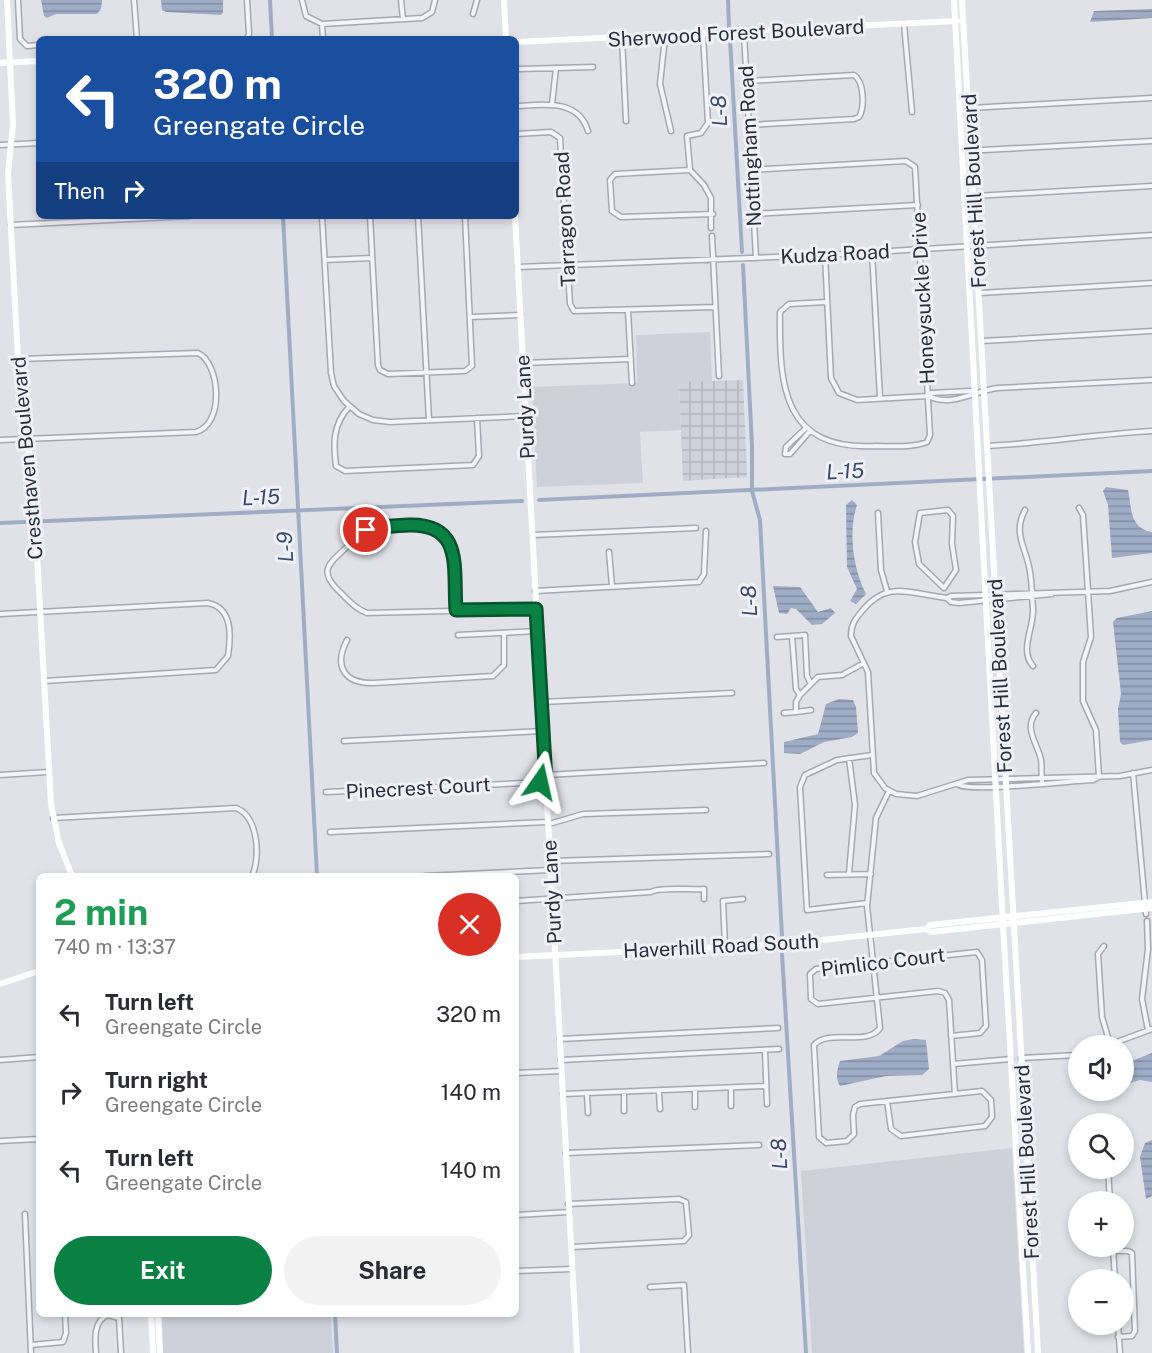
<!DOCTYPE html>
<html lang="en">
<head>
<meta charset="utf-8">
<style>
	:root { --surface:#fff; --page:#f2f2f3; --text:#2b2b33; --muted:#7c7c81; --accent:#0b8043 }
	body { margin:0; font-family:"Public Sans",sans-serif; background:var(--page); color:var(--text); height:100vh; display:flex; flex-direction:column; font-size:22px; white-space:nowrap }
	* { box-sizing:border-box; margin:0 }
	p { font-size:20px; color:var(--muted) }
	.icon { flex:none; width:33px; height:33px; fill:none; stroke:currentColor; stroke-width:2; stroke-linecap:round; stroke-linejoin:round }
	.map { position:relative; flex:1; overflow:hidden }
	.drawer { position:absolute; left:36px; top:873px; width:483px; height:444px; display:flex; flex-direction:column; background:var(--surface); border-radius:9px; box-shadow:0 3px 9px #0003 }
	.drawer>* { flex:none }
	.banner { position:absolute; left:36px; top:36px; width:483px; height:183px; border-radius:9px; box-shadow:0 3px 9px #0003; background:#1a4fa0; color:#fff; overflow:hidden }
	.buttons { position:absolute; left:1068px; top:1035px; display:grid; gap:12px }
	.buttons a { display:grid; place-items:center; width:66px; height:66px; border-radius:50%; background:var(--surface); box-shadow:0 3px 9px #0003; font-size:30px }
	.pin { position:absolute; display:grid; place-items:center; width:51px; height:51px; color:#fff; margin:-26px; border:3px solid #fff; border-radius:50%; box-shadow:0 2px 6px #0007 }
	.me { position:absolute; width:66px; margin:-33px; rotate:11deg; stroke-linejoin:round; filter:drop-shadow(0 0 4px #0008) }
	.turn { display:flex; align-items:center; gap:21px; height:126px; padding:0 18px; font-size:27px }
	.turn .icon { width:78px; height:78px; stroke-width:2.5 }
	.turn b { display:block; font-size:42px; line-height:51px }
	.then { display:flex; align-items:center; height:57px; padding:0 18px; background:#0003; gap:12px; font-size:22px }
	.round { display:grid; place-items:center; flex:none; width:63px; height:63px; border-radius:32px; background:var(--page) }
	.headline { display:flex; align-items:center; justify-content:space-between; height:102px; padding:0 18px }
	h1 { font-size:36px; font-weight:700; line-height:45px; color:#1e9e55 }
	.cta { display:flex; gap:12px; margin-top:auto; padding:12px 18px }
	.cta a { flex:1; height:69px; border-radius:36px; background:var(--accent); color:#fff; font-size:24px; font-weight:700; line-height:69px; text-align:center }
	.cta a+a { background:var(--page); color:var(--text) }
	ul { padding:0; list-style:none }
	li { display:flex; align-items:center; gap:18px; height:78px; padding:0 18px }
	li div { flex:1 }
	li b { display:block; font-size:22px }
	li em { font-style:normal }
	.map>svg:first-child { display:block }
	.built { fill:#cfd1da }
	.industrial { fill:url(#industrial-grid) }
	.water { fill:url(#water-rules) }
	.lines { fill:none; stroke-linecap:round; stroke-linejoin:round }
	.canal { stroke:#9eadc5; stroke-width:4 }
	.street-casing { stroke:#a6a9b2; stroke-width:7 }
	.street { stroke:#f3f4f7; stroke-width:4 }
	.secondary { stroke:#fff; stroke-width:6 }
	.route-casing { stroke:#07532c; stroke-width:15 }
	.route { stroke:#0b8043; stroke-width:10 }
	.labels { text-anchor:middle; dominant-baseline:central; stroke-width:6; stroke-linejoin:round; paint-order:stroke }
	.street-label { font-size:20px; fill:#2a2f3e; stroke:#f0f1f6 }
	.water-label { font-size:21px; font-style:italic; fill:#384a6f; stroke:#f0f1f6 }
</style>
</head>
<body>
<div class="map">
<svg width="1152" height="1353" viewBox="0 0 1152 1353">
	<defs>
		<pattern id="industrial-grid" width="8" height="8" patternUnits="userSpaceOnUse" patternTransform="scale(1.5)"><rect width="8" height="8" fill="#cfd1da"/><path d="M0 4h8M4 0v8" fill="none" stroke="#b2b4bc"/></pattern>
		<pattern id="water-rules" width="6" height="5" patternUnits="userSpaceOnUse" patternTransform="scale(1.5)"><rect width="6" height="5" fill="#9eadc5"/><path d="M0 2.5h6" fill="none" stroke="#818da1"/></pattern>
	</defs>
	<rect width="100%" height="100%" fill="#e0e2e8"/>
	<path class="built" d="M710 332 712 381 679 383 681 430 640 432 643 483 537 487 532 387 637 383 636 335Z
		M1012 1148 1024 1353H812L801 1171Z
		M162 1314H331L333 1353H163Z"/>
	<path class="industrial" d="M743 380 747 477 683 481 679 382Z"/>
	<path class="water" d="M41 0H102L101 9 97 14H56L47 18 44 16Z
		M161 0H223V12L221 15 166 12 162 10Z
		M1152 9V18L1090 22 1094 11Z
		M1106 487 1128 490C1132 508 1129 528 1152 532V553L1112 558 1108 505 1103 491Z
		M852 500 857 505C848 532 853 569 866 594L856 604 850 601 857 589 847 567 846 505Z
		M773 586 800 587 818 612 831 608 835 613 822 624 812 625 796 609 791 608 787 614 779 613Z
		M1152 611V740L1123 745 1120 742 1118 709 1121 694 1113 622 1117 618Z
		M839 699 853 700 856 707 858 733 852 737 824 742 800 754 784 753V742L818 734 826 704Z
		M914 1039 926 1040 929 1069 922 1075 886 1076 840 1086C835 1078 837 1069 840 1061L879 1056 903 1041Z
		M1152 1053V1082L1140 1080 1124 1085V1064Z
		M1152 1140V1196L1146 1199 1140 1157 1145 1143Z"/>
	<g class="lines">
		<path class="canal" d="M270 0 272 39
			M728 0 729 28
			M730 39 742 252
			M283 216 317 876
			M743 265 752 446V491L760 520 782 936
			M539 500 1152 471
			M0 523 522 501
			M782 954 806 1353
			M335 1314 337 1353"/>
		<defs>
			<path id="street" d="M18 0 20 39 27 46 39 45
				M134 0 137 39
				M302 0 306 16 322 24 422 18 432 12 435 0
				M401 0 403 19
				M473 14 477 0
				M322 24 323 39
				M904 24 912 112
				M744 33 756 258
				M703 35 708 123 701 133 687 136 690 170 704 185 711 198V228
				M665 37 660 84 671 131
				M622 38 626 121
				M247 39 249 34 247 0
				M520 69 593 67
				M747 81 854 75C864 81 865 107 859 117L854 119 749 125
				M552 104 556 68
				M516 106C543 105 578 98 588 131
				M970 108 1152 98
				M516 134 551 132 560 138 570 304 574 311 715 307
				M0 145 39 143
				M964 151 1152 141
				M690 170 615 174 610 180 612 211 621 217 713 214
				M751 170 906 161 915 167 930 435 927 442C912 448 892 446 876 446 783 451 779 387 780 312L789 304 827 302
				M975 196 1152 186
				M754 214 918 205
				M322 216 331 373 334 386 344 401 359 414 373 420 390 422 526 416
				M370 216 378 365 380 370 388 374 465 371 472 366 465 216
				M418 216 429 420
				M11 225 189 216
				M712 236 719 376
				M872 252 880 398
				M825 255 831 378 839 393 857 400 928 396 931 393 970 391 976 393
				M325 260 372 258
				M518 267 825 255 1152 235
				M980 293 1152 283
				M628 311 632 383
				M471 317 520 315
				M982 341 1152 331
				M523 363 631 359
				M929 396C950 408 977 390 998 388L1152 380
				M349 407C333 424 333 443 336 466L345 471 473 465 479 456 477 418
				M806 428 786 447 785 454H790L810 431
				M0 440 196 432C225 424 220 363 198 353L19 359
				M988 446C1043 443 1097 434 1152 431
				M1079 508 1083 515 1091 637 1083 662V701L1096 730 1099 777
				M948 510 953 516 952 544 956 570 944 588 919 564 915 542 920 513Z
				M1025 510C1012 534 1027 549 1030 572 1032 584 1032 596 1033 609 1034 628 1019 650 1033 666
				M878 513 881 570 887 591
				M533 535 696 528
				M609 552 612 586
				M1152 582 1110 591 951 596 947 598C910 594 888 579 862 611 855 619 851 625 851 636L868 672 874 773 885 788 896 794 917 796 968 780 1120 776 1152 770
				M535 591 699 582 704 574 706 531
				M947 598 951 602 959 603 1052 594
				M456 610C455 593 457 555 450 541 439 520 387 521 368 529 360 532 353 541 347 547 327 565 318 572 341 593 349 601 356 609 367 613L536 609
				M0 614 208 603C233 608 231 636 228 656L216 670 45 681
				M458 635 538 631
				M777 637 792 636
				M347 640C333 667 345 684 374 683L493 676 504 665V633
				M810 682 807 676 805 635 792 636 796 689 800 695 818 677 842 675 864 663
				M542 702 732 693
				M796 712 811 710
				M784 713 796 712V702L800 695
				M1036 713C1023 728 1038 744 1041 760 1042 767 1041 774 1042 781
				M344 741 543 731
				M1133 773 1146 914
				M0 775 48 772
				M546 775 764 763
				M959 785C974 792 1070 781 1093 780L1099 777
				M326 792 546 782
				M53 818 236 808C258 816 261 857 252 876
				M549 824 583 814 706 810
				M330 832 548 822
				M551 861 769 854
				M849 873 855 805 849 758
				M827 875 871 874
				M425 876 550 870
				M516 901 651 892C658 887 691 890 704 889V899
				M867 903 807 910 800 787 805 775 837 760 872 755
				M1147 921 1148 949 1142 999 1148 1030
				M725 946 723 901 743 899
				M1104 946 1098 954 1102 1017 1110 1044
				M951 1036 980 1033 986 1026 982 960 977 952 816 969 810 974 811 999 818 1004 938 991 945 993 949 1000 955 1094
				M560 1039 778 1028
				M1106 1046 1152 1029
				M765 1050 767 1104
				M1021 1058 1078 1055
				M0 1060 39 1057
				M561 1060 779 1049
				M953 1064 1011 1059
				M516 1073 561 1071
				M731 1089V1106
				M695 1090V1107
				M659 1092 660 1109
				M563 1094 766 1086
				M624 1094V1111
				M587 1095 588 1113
				M887 1101 891 1129 901 1136 985 1126 992 1117 991 1100 982 1091 860 1104 855 1107 853 1115 854 1134 847 1141 826 1143 819 1137 814 1045C829 1028 867 1047 880 1028L867 906 876 818 889 791
				M0 1141 39 1139
				M566 1153 759 1145
				M1108 1168 1110 1202
				M568 1204 679 1199 686 1202 689 1235 684 1241 572 1247
				M25 1214 31 1353
				M516 1215 569 1212
				M1113 1246 1115 1280
				M1113 1251H1128L1132 1253 1135 1331 1132 1336 1118 1337
				M516 1271 572 1269
				M650 1287 684 1285 688 1353
				M1118 1324 1120 1353
				M31 1345 63 1342 66 1333 65 1314
				M96 1353C95 1339 93 1321 108 1315L119 1318 121 1353"/>
		</defs>
		<use href="#street" class="street-casing"/>
		<use href="#street" class="street"/>
		<path class="secondary" d="M7 0 13 124 8 174 18 359 21 409 32 466 51 804 59 843 72 876
			M504 0 506 39
			M954 0 1003 925 1028 1353
			M962 0 1038 1353
			M516 42 957 21
			M0 63 39 61
			M515 216 577 1353
			M926 929 930 925 1152 902
			M516 957 784 944 926 929 931 932 1152 908
			M0 984 39 971
			M151 1314 153 1353
			M158 1314 160 1353"/>
	</g>
	<g class="lines">
		<defs>
			<path id="route" d="M366 530C380 526 394 526 408 525 464 523 453 568 456 610L536 609 546 782H540"/>
		</defs>
		<use href="#route" class="route-casing"/>
		<use href="#route" class="route"/>
	</g>
	<g class="labels">
		<g class="street-label">
			<text transform="translate(736 33) rotate(-3)">Sherwood Forest Boulevard</text>
			<text transform="translate(750 146) rotate(-93)">Nottingham Road</text>
			<text transform="translate(974 191) rotate(-93)">Forest Hill Boulevard</text>
			<text transform="translate(565 219) rotate(-93)">Tarragon Road</text>
			<text transform="translate(835 254) rotate(-3)">Kudza Road</text>
			<text transform="translate(923 298) rotate(-93)">Honeysuckle Drive</text>
			<text transform="translate(525 407) rotate(-93)">Purdy Lane</text>
			<text transform="translate(27 458) rotate(-95)">Cresthaven Boulevard</text>
			<text transform="translate(1000 676) rotate(-93)">Forest Hill Boulevard</text>
			<text transform="translate(418 788) rotate(-3)">Pinecrest Court</text>
			<text transform="translate(552 892) rotate(-93)">Purdy Lane</text>
			<text transform="translate(721 946) rotate(-3)">Haverhill Road South</text>
			<text transform="translate(883 962) rotate(-7)">Pimlico Court</text>
			<text transform="translate(1027 1162) rotate(-93)">Forest Hill Boulevard</text>
		</g>
		<g class="water-label">
			<text transform="translate(719 111) rotate(-93)">L-8</text>
			<text transform="translate(845 471) rotate(-3)">L-15</text>
			<text transform="translate(261 497) rotate(-2)">L-15</text>
			<text transform="translate(285 547) rotate(-93)">L-9</text>
			<text transform="translate(749 601) rotate(-93)">L-8</text>
			<text transform="translate(779 1154) rotate(-93)">L-8</text>
		</g>
	</g>
</svg>
<div class="buttons">
<a><svg class="icon" aria-label="sound" viewBox="0 0 24 24"><path d="M4 9h4l5-4v14l-5-4H4zM17 9q2 3 0 6"/></svg></a>
<a><svg class="icon" aria-label="search" viewBox="0 0 24 24"><circle cx="10" cy="10" r="6"/><path d="M15 15l6 6"/></svg></a>
<a>+</a>
<a>−</a>
</div>
<div class="pin" style="left:366px;top:530px;background:#d93025"><svg class="icon" aria-label="arrive" viewBox="0 0 24 24"><path d="M6 21V4h12l-3 4 3 4H6"/></svg></div>
<svg class="me" style="left:540px;top:782px" viewBox="-20 -20 40 40"><path d="M0-17L14 15 0 8-14 15z" fill="#0b8043" stroke="#fff" stroke-width="4"/></svg>
<div class="banner">
<div class="turn"><svg class="icon" aria-label="left" viewBox="0 0 24 24"><path d="M17 20v-9H6M10 6l-5 5 5 5"/></svg><div><b>320 m</b>Greengate Circle</div></div>
<div class="then">Then<svg class="icon" aria-label="right" viewBox="0 0 24 24"><path d="M7 20v-9h11M14 6l5 5-5 5"/></svg></div>
</div>
<section class="drawer">
<div class="headline"><div><h1>2 min</h1><p>740 m · 13:37</p></div><a class="round" style="background:#d93025;color:#fff"><svg class="icon" aria-label="close" viewBox="0 0 24 24"><path d="M6 6l12 12M18 6L6 18"/></svg></a></div>
<ul>
<li><svg class="icon" aria-label="left" viewBox="0 0 24 24"><path d="M17 20v-9H6M10 6l-5 5 5 5"/></svg><div><b>Turn left</b><p>Greengate Circle</p></div><em>320 m</em></li>
<li><svg class="icon" aria-label="right" viewBox="0 0 24 24"><path d="M7 20v-9h11M14 6l5 5-5 5"/></svg><div><b>Turn right</b><p>Greengate Circle</p></div><em>140 m</em></li>
<li><svg class="icon" aria-label="left" viewBox="0 0 24 24"><path d="M17 20v-9H6M10 6l-5 5 5 5"/></svg><div><b>Turn left</b><p>Greengate Circle</p></div><em>140 m</em></li>
</ul>
<div class="cta"><a>Exit</a><a>Share</a></div>
</section>
</div>
</body>
</html>
